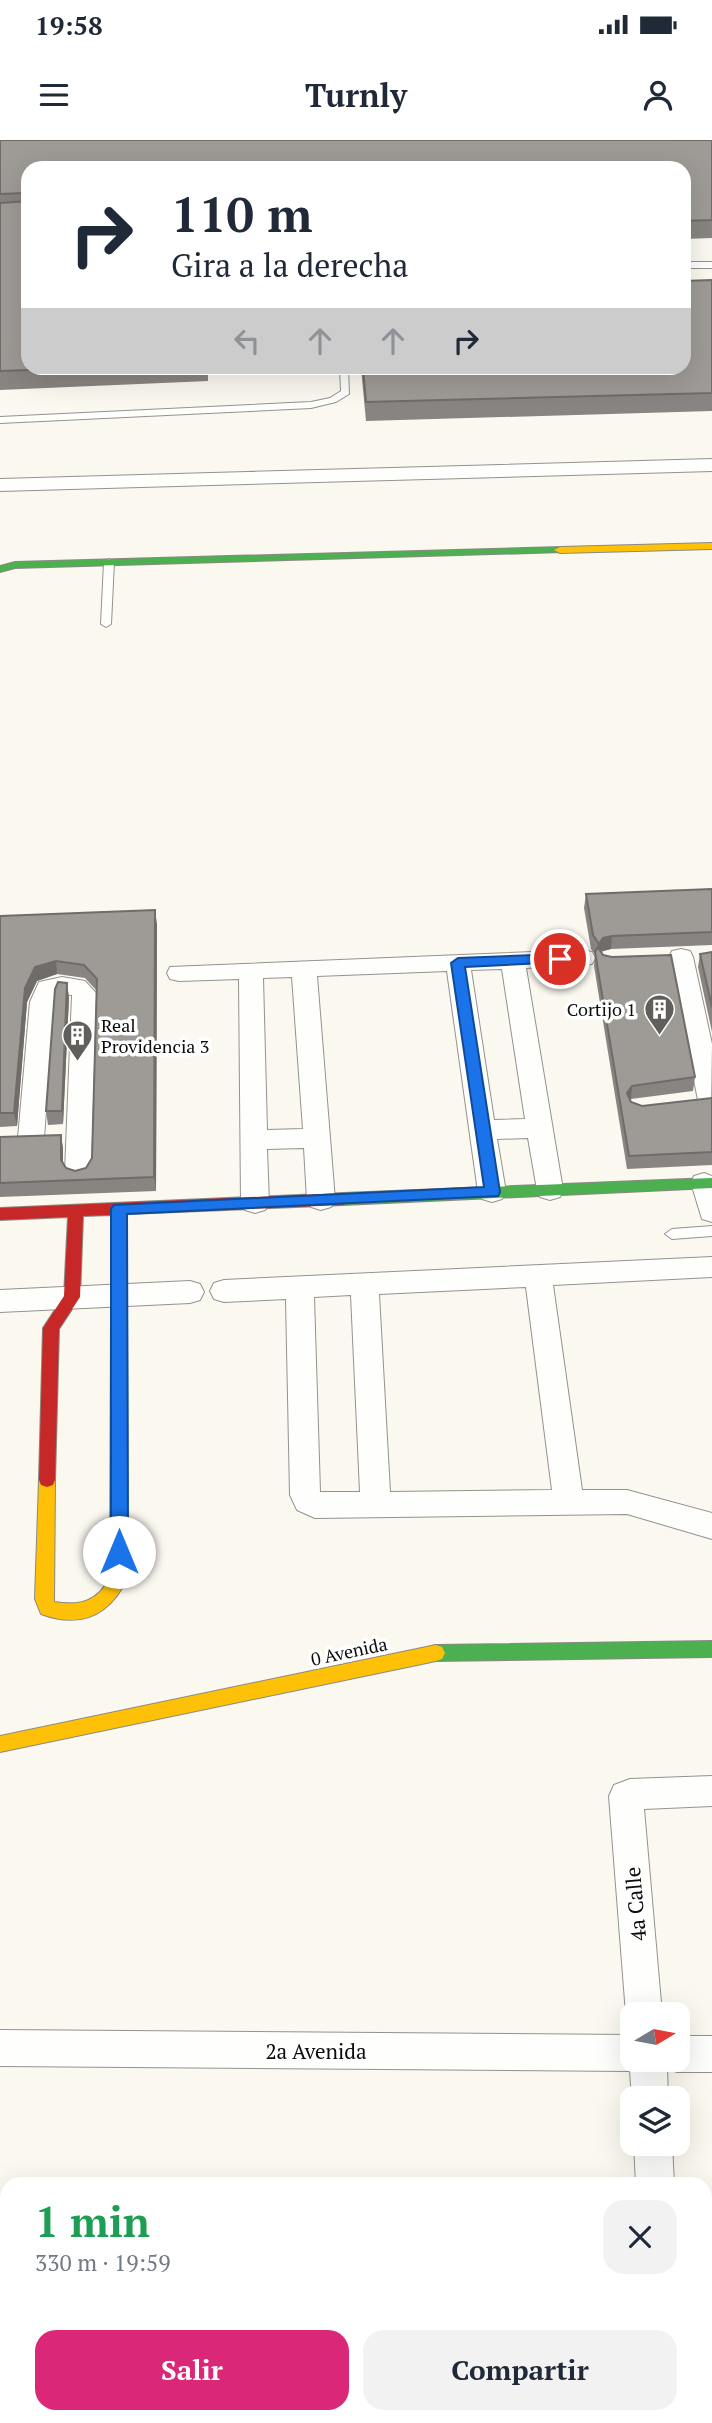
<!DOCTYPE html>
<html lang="es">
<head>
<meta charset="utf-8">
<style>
	:root { --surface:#fff; --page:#f2f2f3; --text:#1f2937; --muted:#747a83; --accent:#db2777 }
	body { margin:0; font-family:"PT Serif",serif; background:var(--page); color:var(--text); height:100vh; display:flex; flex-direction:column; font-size:26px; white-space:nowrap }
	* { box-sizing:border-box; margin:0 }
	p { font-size:23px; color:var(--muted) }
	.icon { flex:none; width:38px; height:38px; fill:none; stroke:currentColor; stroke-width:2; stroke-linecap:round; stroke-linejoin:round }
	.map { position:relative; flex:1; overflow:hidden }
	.sheet { position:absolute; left:0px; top:2037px; width:712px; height:247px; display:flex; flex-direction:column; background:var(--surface); border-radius:21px 21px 0 0; box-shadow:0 7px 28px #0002 }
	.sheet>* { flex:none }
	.banner { position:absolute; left:21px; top:21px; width:670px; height:214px; border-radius:21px; box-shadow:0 7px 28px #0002; background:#fff; color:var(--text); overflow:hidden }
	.needle { width:46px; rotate:80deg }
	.fabs { position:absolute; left:620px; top:1862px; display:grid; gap:14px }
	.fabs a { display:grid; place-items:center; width:70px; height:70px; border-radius:14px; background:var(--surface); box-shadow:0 7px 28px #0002; font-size:35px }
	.pin { position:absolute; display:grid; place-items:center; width:60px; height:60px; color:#fff; margin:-30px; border:4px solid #fff; border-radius:50%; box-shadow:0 2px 7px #0007 }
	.me { position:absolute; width:77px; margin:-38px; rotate:0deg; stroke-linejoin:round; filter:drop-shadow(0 0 5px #0008) }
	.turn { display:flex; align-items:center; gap:24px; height:147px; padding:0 35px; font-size:32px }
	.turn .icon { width:91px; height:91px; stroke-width:2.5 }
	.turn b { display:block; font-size:49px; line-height:60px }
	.lanes { display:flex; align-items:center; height:66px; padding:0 35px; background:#0003; justify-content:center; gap:35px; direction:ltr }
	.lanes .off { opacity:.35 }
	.round { display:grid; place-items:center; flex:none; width:74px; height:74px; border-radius:21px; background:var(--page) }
	.overview { display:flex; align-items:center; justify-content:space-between; height:119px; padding:0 35px }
	h1 { font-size:42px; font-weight:600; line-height:52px; color:#1e9e55 }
	.cta { display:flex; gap:14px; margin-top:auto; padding:14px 35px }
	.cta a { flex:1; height:80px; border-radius:21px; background:var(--accent); color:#fff; font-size:28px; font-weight:600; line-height:80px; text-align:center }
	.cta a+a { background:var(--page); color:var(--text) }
	.status { display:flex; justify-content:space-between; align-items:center; height:49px; padding:0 35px; background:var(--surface); direction:ltr }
	.status svg { height:19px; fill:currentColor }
	header { display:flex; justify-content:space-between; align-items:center; height:91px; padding:0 35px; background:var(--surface); font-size:32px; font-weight:600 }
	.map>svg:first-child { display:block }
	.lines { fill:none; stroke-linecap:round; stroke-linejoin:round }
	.lane-casing { stroke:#94928f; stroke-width:2 }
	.street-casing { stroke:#94928f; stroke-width:2 }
	.fast-casing { stroke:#8a8985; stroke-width:2 }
	.slow-casing { stroke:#8a8985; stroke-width:2 }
	.jam-casing { stroke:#8a8985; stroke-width:2 }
	.lane { fill:#fefefd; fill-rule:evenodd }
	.street { fill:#fefefd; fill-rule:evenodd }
	.fast { fill:#4caf50; fill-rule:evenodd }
	.slow { fill:#ffc107; fill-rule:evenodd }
	.jam { fill:#c62828; fill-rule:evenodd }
	.wall { fill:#888481 }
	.shaded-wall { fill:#6f6c69 }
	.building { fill:#9e9a96; stroke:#6f6c69; stroke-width:2 }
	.route { fill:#1a73e8; stroke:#114b97; stroke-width:2 }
	.labels { text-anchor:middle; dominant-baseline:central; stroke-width:7; stroke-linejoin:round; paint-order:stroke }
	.poi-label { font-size:18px; fill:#0c0c0c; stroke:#fff; text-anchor:end }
	.street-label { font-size:18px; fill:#0c0c0c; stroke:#fff }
	.near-street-label { font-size:21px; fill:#0c0c0c; stroke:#fff }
</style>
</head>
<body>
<div class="status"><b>19:58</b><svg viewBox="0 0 49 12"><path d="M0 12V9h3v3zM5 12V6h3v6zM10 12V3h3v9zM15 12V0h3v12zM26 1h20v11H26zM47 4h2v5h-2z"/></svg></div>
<header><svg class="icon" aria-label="menu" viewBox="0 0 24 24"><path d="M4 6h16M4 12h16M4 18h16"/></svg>Turnly<svg class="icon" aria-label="person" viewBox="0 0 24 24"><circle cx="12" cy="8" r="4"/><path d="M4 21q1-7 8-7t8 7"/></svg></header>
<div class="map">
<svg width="712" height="2283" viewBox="0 0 712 2283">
	<rect width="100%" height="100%" fill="#fbf8f0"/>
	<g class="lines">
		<defs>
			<path id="lane" d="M684 122H712V128H684Z
				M340 228H348L349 254 336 262 311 268 0 283V277L311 262 330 258 341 251Z
				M109 419 114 422 111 484 106 487 101 484 104 422Z
				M712 1086V1096L672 1099 665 1094 672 1089Z"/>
			<path id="street" d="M712 319V331L0 351V339Z
				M681 809 690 811 693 817 712 904 711 969 702 966 698 960 669 817 672 811Z
				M583 810 592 812 595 818 592 824 526 828 563 1050 560 1057 550 1060 540 1057 537 1050 528 998 497 999 506 1052 502 1059 492 1062 482 1059 478 1052 447 831 317 836 335 1060 331 1067 321 1070 311 1067 307 1060 304 1008 267 1009 269 1063 265 1070 255 1073 245 1070 241 1063 239 839 179 841 170 839 167 833 170 827ZM502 829 525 979 494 980 471 830ZM292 837 303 989 267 990 263 838Z
				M62 837 85 841 96 853 91 1032 87 1039 78 1042 69 1039 65 1032 72 855 58 854 54 862 44 998 40 1005 31 1007 22 1005 18 998 30 862 39 842Z
				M704 1033 712 1036V1082L702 1079 691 1043 694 1036Z
				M712 1117V1137L553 1145 582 1350H627L712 1373V1399L627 1374 315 1378 297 1370 290 1355 286 1159 224 1162 214 1159 210 1151 214 1143 224 1140ZM526 1147 552 1350 390 1352 379 1154ZM351 1155 360 1352H320L314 1157Z
				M190 1141 200 1144 204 1152 200 1160 190 1163 0 1172V1150Z
				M712 1636V1666L644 1669 662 1874H632V1887L626 1874 609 1656 614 1645 630 1639Z
				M0 1890 632 1895V1920H677V1896H712V1932H677L667 1928 668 1958 632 1959 630 1931 0 1926Z
				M634 2004H672L674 2044H636Z
				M0 2220H7V2260H0Z
				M705 2226 712 2227V2267L705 2266Z
				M651 2277H691V2283H651Z"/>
			<path id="fast" d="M560 407 564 408V412L15 428 0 432V426L15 422Z
				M712 1038V1048L343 1065 335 1059 343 1053Z
				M712 1501V1517L436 1521 430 1519 427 1513 430 1507 436 1505Z"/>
			<path id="slow" d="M712 403V409L560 413 554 410 560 407Z
				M119 1170 125 1172 127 1176 128 1437C110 1475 82 1489 41 1474L35 1459 39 1340 41 1335 47 1333 53 1335 55 1340 54 1462C80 1466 98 1462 110 1437L111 1176 113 1172Z
				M436 1505 442 1507 445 1513 442 1519 436 1521 0 1612V1596Z"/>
			<path id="jam" d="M343 1053 351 1059 343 1065 127 1074V1176L125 1180H113L111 1176V1075L83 1076 80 1157 59 1189 55 1340 53 1345 47 1347 41 1345 39 1340 43 1188 64 1156 68 1077 0 1080V1068Z"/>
		</defs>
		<use href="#lane" class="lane-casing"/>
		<use href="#street" class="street-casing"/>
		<use href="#fast" class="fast-casing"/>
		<use href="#slow" class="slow-casing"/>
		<use href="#jam" class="jam-casing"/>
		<use href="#lane" class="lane"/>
		<use href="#street" class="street"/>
		<use href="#fast" class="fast"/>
		<use href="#slow" class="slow"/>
		<use href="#jam" class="jam"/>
	</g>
	<path class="wall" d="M0 0H712V98L684 99V28H28V228H208V241L0 250Z
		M712 140V271L366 281 361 228H684Z
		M712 749V805L611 809 601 812 695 937 693 951 631 959V962L642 966 712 958V1025L627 1029 594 826 595 814 591 809 584 768 586 754Z
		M0 776 157 784 156 1051 0 1057V997L61 995 63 1009V1023L66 1028 75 1031 86 1028 92 1018 97 851 85 838 57 834 37 841 27 862 17 986 0 987Z
		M712 812V892L698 827 700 814Z
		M69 857 63 984 48 985 46 971Z"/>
	<path class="shaded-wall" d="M155 770 157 784 156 1051 154 1037Z
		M612 796 611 809 601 811 597 817 599 804 603 798Z
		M56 821 57 834 37 841 27 862 17 986 14 973 25 848 35 827Z
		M67 843 69 857 63 984 62 971Z
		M632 946 631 959 625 967 627 953Z
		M61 995 63 1009V1033L61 1020Z"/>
	<path class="building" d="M0 0H712V80L684 81V28H28V228H86L0 231V63L28 61 26 53 0 54Z
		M712 140V253L366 262 363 228H684V141Z
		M712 749V792L612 796 603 798 599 804 593 795 586 754Z
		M155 770 154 1037 0 1043V997L61 995V1020L66 1028 75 1031 86 1028 92 1018 97 839 84 825 56 821 35 827 25 848 14 973H0V776Z
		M598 807 603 815 612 817 671 815 695 937 632 946 627 953 631 962 642 966 712 958V1012L629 1016 595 812Z
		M712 812V867L700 814Z
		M58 842 67 843 62 971H46L55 849Z"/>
	<path class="route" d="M560 814 565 816V822L465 827 500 1052 498 1056 127 1074 128 1412 126 1417 119 1419 113 1417 111 1412V1069L114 1065 484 1047 451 823 458 818Z"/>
	<defs>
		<symbol id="building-pin" viewBox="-11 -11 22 30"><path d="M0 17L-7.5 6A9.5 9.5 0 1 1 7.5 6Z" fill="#605f5c" stroke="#fff"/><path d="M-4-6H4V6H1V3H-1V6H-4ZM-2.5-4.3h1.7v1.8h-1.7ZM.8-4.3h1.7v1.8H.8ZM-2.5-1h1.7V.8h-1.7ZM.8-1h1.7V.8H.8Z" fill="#fff"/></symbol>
	</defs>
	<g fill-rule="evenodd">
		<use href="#building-pin" x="642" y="852" width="35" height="47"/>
		<use href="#building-pin" x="60" y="878" width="35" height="47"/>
	</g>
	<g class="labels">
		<g class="poi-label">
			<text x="636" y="869">Cortijo 1</text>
			<text x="101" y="885" text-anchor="start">Real<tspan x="101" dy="21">Providencia 3</tspan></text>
		</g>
		<g class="street-label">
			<text transform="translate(349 1511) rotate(-12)">0 Avenida</text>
		</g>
		<g class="near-street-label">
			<text transform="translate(635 1764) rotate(-95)">4a Calle</text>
			<text x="316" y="1911">2a Avenida</text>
		</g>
	</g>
</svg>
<div class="fabs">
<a><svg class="needle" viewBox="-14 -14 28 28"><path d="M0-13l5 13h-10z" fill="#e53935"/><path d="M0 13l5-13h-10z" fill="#747a83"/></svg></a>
<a><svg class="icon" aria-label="layers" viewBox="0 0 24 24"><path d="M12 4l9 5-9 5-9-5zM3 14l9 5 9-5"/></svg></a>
</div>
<div class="pin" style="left:560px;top:819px;background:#d93025"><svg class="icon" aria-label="arrive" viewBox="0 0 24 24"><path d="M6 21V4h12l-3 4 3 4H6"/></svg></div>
<svg class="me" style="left:119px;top:1412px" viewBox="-20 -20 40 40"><circle r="19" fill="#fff"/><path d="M0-13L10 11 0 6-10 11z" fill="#1a73e8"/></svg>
<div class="banner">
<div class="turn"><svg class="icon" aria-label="right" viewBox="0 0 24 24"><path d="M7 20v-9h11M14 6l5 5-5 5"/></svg><div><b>110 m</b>Gira a la derecha</div></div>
<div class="lanes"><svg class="icon off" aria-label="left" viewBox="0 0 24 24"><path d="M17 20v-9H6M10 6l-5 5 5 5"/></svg><svg class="icon off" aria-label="ahead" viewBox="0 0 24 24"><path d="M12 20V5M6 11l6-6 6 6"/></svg><svg class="icon off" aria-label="ahead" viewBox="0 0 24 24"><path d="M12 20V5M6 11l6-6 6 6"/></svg><svg class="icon" aria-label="right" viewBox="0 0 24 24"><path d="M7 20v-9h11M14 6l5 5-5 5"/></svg></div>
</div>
<section class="sheet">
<div class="overview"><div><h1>1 min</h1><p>330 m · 19:59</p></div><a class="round"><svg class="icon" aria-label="close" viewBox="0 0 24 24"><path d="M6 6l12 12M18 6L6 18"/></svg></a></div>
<div class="cta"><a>Salir</a><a>Compartir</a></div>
</section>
</div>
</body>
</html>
